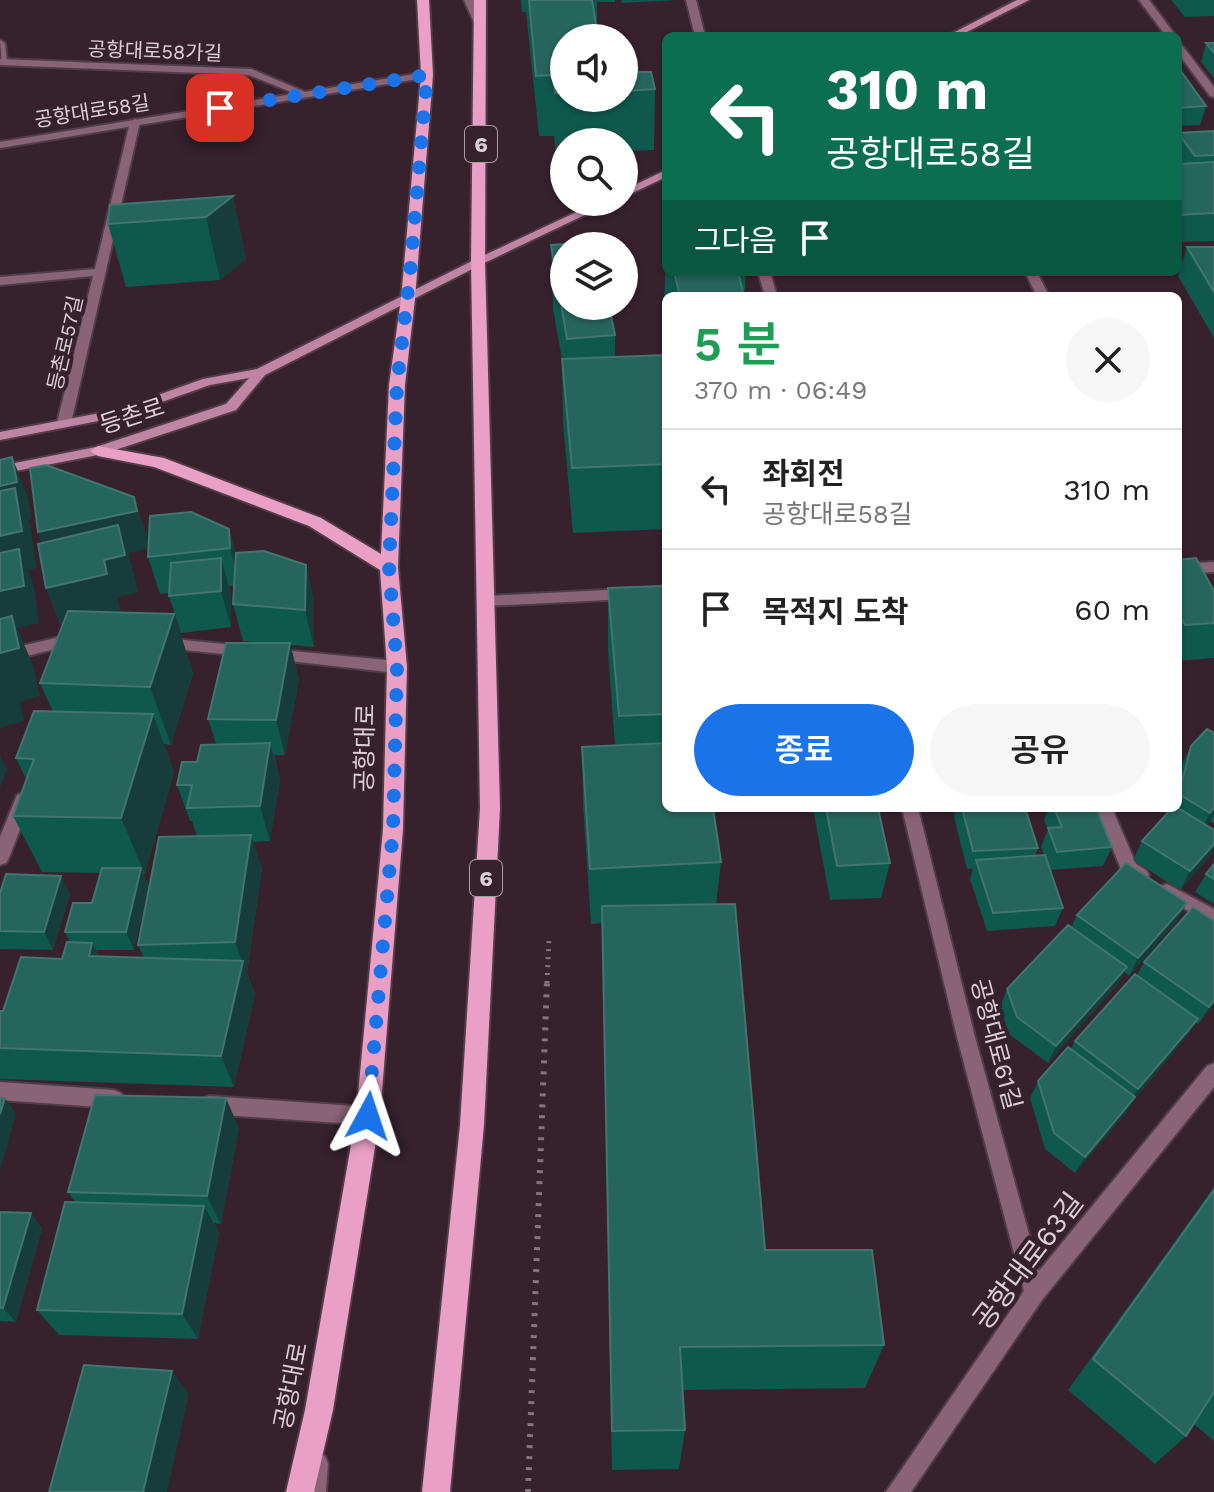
<!DOCTYPE html>
<html lang="ko">
<head>
<meta charset="utf-8">
<style>
	:root { --surface:#fff; --page:#f6f6f6; --text:#222; --muted:#767676; --line:#e0e0e0; --accent:#1a73e8 }
	body { margin:0; font-family:"Work Sans","Noto Sans KR",sans-serif; background:var(--page); color:var(--text); height:100vh; display:flex; flex-direction:column; font-size:30px; white-space:nowrap }
	* { box-sizing:border-box; margin:0 }
	p { font-size:26px; color:var(--muted) }
	.icon { flex:none; width:44px; height:44px; fill:none; stroke:currentColor; stroke-width:2; stroke-linecap:round; stroke-linejoin:round }
	.map { position:relative; flex:1; overflow:hidden }
	.details { position:absolute; left:662px; top:292px; width:520px; height:520px; display:flex; flex-direction:column; background:var(--surface); border-radius:12px; box-shadow:0 2px 6px #0004 }
	.details>* { flex:none }
	.banner { position:absolute; left:662px; top:32px; width:520px; height:244px; border-radius:12px; box-shadow:0 2px 6px #0004; background:#0b6e4f; color:#fff; overflow:hidden }
	.tools { position:absolute; left:550px; top:24px; display:grid; gap:16px }
	.tools a { display:grid; place-items:center; width:88px; height:88px; border-radius:50%; background:var(--surface); box-shadow:0 2px 6px #0004; font-size:40px }
	.pin { position:absolute; display:grid; place-items:center; width:68px; height:68px; color:#fff; margin:-34px; border-radius:16px; box-shadow:0 4px 12px #0006 }
	.me { position:absolute; width:88px; margin:-44px; rotate:5deg; stroke-linejoin:round; filter:drop-shadow(0 0 6px #0008) }
	.turn { display:flex; align-items:center; gap:28px; height:168px; padding:0 32px; font-size:36px }
	.turn .icon { width:104px; height:104px; stroke-width:2.5 }
	.turn b { display:block; font-size:56px; line-height:68px }
	.then { display:flex; align-items:center; height:76px; padding:0 32px; background:#0003; gap:16px; font-size:30px }
	.round { display:grid; place-items:center; flex:none; width:84px; height:84px; border-radius:42px; background:var(--page) }
	.head { display:flex; align-items:center; justify-content:space-between; height:136px; padding:0 32px }
	h1 { font-size:48px; font-weight:600; line-height:60px; color:#1e9e55 }
	.button { display:flex; gap:16px; margin-top:auto; padding:16px 32px }
	.button a { flex:1; height:92px; border-radius:48px; background:var(--accent); color:#fff; font-size:32px; font-weight:600; line-height:92px; text-align:center }
	.button a+a { background:var(--page); color:var(--text) }
	ul { padding:0; list-style:none }
	li { display:flex; align-items:center; gap:24px; height:120px; padding:0 32px; border-top:2px solid var(--line) }
	li div { flex:1 }
	li b { display:block; font-size:30px }
	li em { font-style:normal }
	.map>svg:first-child { display:block }
	.lines { fill:none; stroke-linecap:round; stroke-linejoin:round }
	.service-casing { stroke:#513d47; stroke-width:4 }
	.minor-casing { stroke:#513d47; stroke-width:4 }
	.secondary-casing { stroke:#513d47; stroke-width:4 }
	.primary-casing { stroke:#513d47; stroke-width:4 }
	.path-far1 { stroke:#85737d; stroke-width:5; stroke-dasharray:2 6; stroke-linecap:butt }
	.path { stroke:#85737d; stroke-width:6; stroke-dasharray:3 8; stroke-linecap:butt }
	.service { fill:#896477; fill-rule:evenodd }
	.minor { fill:#896477; fill-rule:evenodd }
	.secondary { fill:#bf85a3; fill-rule:evenodd }
	.primary { fill:#ea9fc5; fill-rule:evenodd }
	.wall { fill:#0f584c; fill-rule:evenodd }
	.shaded-wall { fill:#163d39 }
	.building { fill:#26655b; stroke:#42756e; stroke-width:2 }
	.route { stroke:#1a73e8; stroke-width:14; stroke-dasharray:0 25.2 }
	.labels { text-anchor:middle; dominant-baseline:central; stroke-width:8; stroke-linejoin:round; paint-order:stroke }
	.far-street-label { font-size:20px; fill:#ddcfd6; stroke:#36212c }
	.shield { fill:#36212c; stroke:#ab9ba3; stroke-width:2 }
	.shield-label { font-size:22px; font-weight:bold; fill:#ddcfd6 }
	.street-label { font-size:24px; fill:#ddcfd6; stroke:#36212c }
	.near-street-label { font-size:28px; fill:#ddcfd6; stroke:#36212c }
</style>
</head>
<body>
<div class="map">
<svg width="1214" height="1492" viewBox="0 0 1214 1492">
	<rect width="100%" height="100%" fill="#36212c"/>
	<g class="lines">
		<defs>
			<path id="service" d="M464 0H474L484 29 476 27Z
				M686 0H696L705 36H695Z
				M0 40 5 43 7 62 2 65Z
				M427 72 430 73V77L0 148V142Z
				M1096 808H1112L1136 864 1146 870 1149 875 1146 880 1140 882 1123 874Z
				M1167 884 1214 909V925L1161 896 1158 891 1161 886Z
				M0 1082 114 1090 121 1093 124 1099 121 1105 114 1108 0 1100Z
				M209 1096 368 1107 375 1110 378 1116 375 1122 368 1125 209 1114 202 1111 199 1105 202 1099Z
				M317 1453 325 1456 328 1464 326 1492H304L306 1464 309 1456Z"/>
			<path id="minor" d="M1139 0H1149L1176 36H1166Z
				M1178 43 1181 44 1214 87V97L1210 96 1178 53Z
				M0 59 251 69 310 94 301 96 249 75 0 65Z
				M135 119 140 122 71 423 64 427 57 423 93 276 0 285V277L95 269 130 122Z
				M758 272H770L777 296H765Z
				M1025 272H1037L1049 296H1037Z
				M1214 562V572L1178 574V564Z
				M666 587V597L486 606 479 601 486 596Z
				M77 633 82 634 85 638 82 642 0 663V651Z
				M164 638 244 646 252 651 244 656 164 648 156 643Z
				M271 649 397 661 405 667 397 673 271 659 263 654Z
				M23 793 29 795 31 800 9 858 6 863 0 865V837L17 795Z
				M902 808H918L975 1037 1039 1271 1207 1066 1214 1063V1087L1042 1300 911 1492H886L1024 1291 957 1037Z"/>
			<path id="secondary" d="M1017 0H1029L959 36H947Z
				M666 170V177L624 197V190Z
				M598 202H612L482 264 265 375 236 410 103 454 0 474V466L96 447 226 404 249 378 210 385 119 417 0 440V432L116 410 203 379 257 369 474 260Z"/>
			<path id="primary" d="M417 0H429L433 75 415 299 405 385 398 567 407 667 403 829 380 1116 333 1410 314 1492H286L305 1410 356 1116 383 829 387 667 380 570 309 526 154 467 98 456 90 451 98 446 164 458 321 518 381 554 389 385 401 299 421 75Z
				M474 0H486L485 262 500 808 484 1125 450 1492H422L460 1125 480 808 471 262Z"/>
		</defs>
		<use href="#service" class="service-casing"/>
		<use href="#minor" class="minor-casing"/>
		<use href="#secondary" class="secondary-casing"/>
		<use href="#primary" class="primary-casing"/>
		<path class="path-far1" d="M547 983 549 939"/>
		<path class="path" d="M528 1492 547 981"/>
		<use href="#service" class="service"/>
		<use href="#minor" class="minor"/>
		<use href="#secondary" class="secondary"/>
		<use href="#primary" class="primary"/>
	</g>
	<path class="wall" d="M521 0H615V2H597V27L564 38V98H624V62L638 72 655 89 654 150 624 151V142H564V154H556L554 136H539L526 12H522Z
		M621 0H678L622 3Z
		M1171 0H1214V16L1185 17Z
		M1206 43H1214V78L1201 62Z
		M1178 67 1206 106 1200 125 1178 126Z
		M1214 131V241L1178 242V164H1181L1178 160V133Z
		M233 196 246 259 220 280 126 287 108 224Z
		M551 245 615 335V357L666 355V529L573 533 563 424 562 359 553 309Z
		M1187 247H1214V338L1178 276Z
		M666 254V272H746L745 290H743L744 296H666V311L664 303Z
		M134 497 148 545 229 529 236 554 306 565 314 602V647L290 645 299 679 285 755H274L280 779 270 841 253 842 262 869 247 973 255 994 234 1087 0 1079V1011H3L62 959 70 942 65 932 92 903 100 873 42 872 13 816 26 779 16 758 53 712 40 683 63 625H61L46 588 42 543 38 532ZM148 548V557L160 594 169 593V596L181 633 231 627V595L229 586H234L233 604 243 641 266 643 208 719 216 744 197 762 177 785 190 821H192L197 836 138 945 144 958 99 956 96 950H134L149 886 143 874H145L174 772 164 744 171 745 193 673 174 614 112 613 120 611 117 597 138 592 128 553Z
		M1178 560 1213 589 1214 587V658L1178 661Z
		M608 588 666 614V808L721 862 716 905 765 1250 884 1345 865 1388 683 1390 685 1430 679 1469 612 1470 602 923 591 924 583 804 582 747 615 746 608 652Z
		M1214 733V824L1210 821 1206 825 1212 854 1180 890 1133 860 1142 841 1178 808V779L1181 766 1191 746Z
		M813 808H878L890 863 881 898 830 900Z
		M956 808H1025L1038 848 1035 856 1044 855 1041 847 1048 829 1044 820 1049 808H1096L1112 847 1103 866 1050 870 1063 908 1055 926 987 931 970 879 973 869H967L954 817Z
		M1214 864V904L1195 892 1206 874Z
		M0 893 70 894 53 950 0 949Z
		M1187 903 1177 921 1129 976 1124 972 1118 984 1048 1063 1009 1034 1000 1007 1007 989 1071 927 1077 915Z
		M1214 921V1004L1198 1024 1195 1022 1187 1036 1135 1098 1125 1114 1075 1173 1045 1149 1030 1098 1038 1081 1071 1049 1075 1041 1137 975 1144 962Z
		M239 1128 221 1224 214 1223 219 1233 198 1339 59 1335 37 1310 76 1203 68 1192Z
		M1214 1187V1441L1194 1424 1186 1436 1155 1464 1068 1390Z
		M0 1212 31 1213 42 1228 16 1322 0 1321Z"/>
	<path class="shaded-wall" d="M233 196 246 259 220 280 206 217Z
		M12 457 27 494 32 519 28 520 30 524 37 568 28 570 34 586 39 623 17 628 33 665 40 696 20 702 24 721 0 728V486Z
		M134 497 146 533 149 548 128 553 138 592 117 597 120 611 61 625 46 588 53 569 38 532Z
		M229 529 239 566V585L230 548Z
		M221 558 231 595V627L221 591Z
		M306 565 314 602V647L305 610Z
		M174 614 193 673 171 745 150 687Z
		M290 643 299 679 285 755 276 720Z
		M153 714 174 772 145 874 121 818Z
		M270 743 280 779 270 841 260 806Z
		M0 755 7 769 0 788Z
		M1214 808V814L1210 821 1200 832 1210 813Z
		M251 835 262 869 247 973 255 994 234 1087 221 1056 243 963 235 942Z
		M1214 844V849L1212 854 1180 890 1190 871Z
		M141 868 149 886 134 950 126 932Z
		M61 876 70 894 53 950 44 932Z
		M1187 903 1177 921 1129 976 1138 958Z
		M92 943 109 976 89 956Z
		M1127 967 1118 984 1048 1063 1056 1046Z
		M1214 1000V1004L1198 1024 1209 1007Z
		M1198 1019 1187 1036 1135 1098 1125 1114 1075 1173 1085 1157 1129 1105 1138 1089Z
		M5 1098 16 1114 0 1171V1114Z
		M226 1098 239 1128 221 1224 207 1196Z
		M204 1206 219 1233 198 1339 182 1314Z
		M31 1213 42 1228 16 1322 3 1308Z
		M172 1371 189 1394 167 1492H143Z"/>
	<path class="building" d="M529 0H592L598 38H564V93H555L553 75 536 76Z
		M1206 43H1214V53Z
		M624 62H636L638 72H651L655 89 624 91Z
		M1178 67 1206 106 1178 108Z
		M1214 131V155L1195 156 1178 133Z
		M1214 162V213L1178 215V164Z
		M233 196 206 217 108 224 110 205Z
		M596 242 597 246H564V306H609L615 335 567 339 551 245Z
		M1187 247H1214V292Z
		M674 272H738L744 296H680Z
		M666 355V464L572 468 562 359Z
		M12 457 17 482 0 486V460Z
		M46 465 134 497 137 511 38 532 30 468Z
		M15 488 22 531 0 536V491Z
		M191 512 229 529 230 548 148 557 150 516Z
		M118 525 125 555 104 560 107 574 46 588 38 544Z
		M19 549 24 586 0 591V553Z
		M264 551 306 565 305 610 233 604 236 553Z
		M221 558V591L169 596 171 563Z
		M1196 558 1214 591V623L1185 625 1178 612V560Z
		M663 586 666 614V714L619 716 608 588Z
		M68 611 174 614 150 687 40 683Z
		M12 616 19 648 0 653V619Z
		M226 643H290L276 720 208 719Z
		M34 711 153 714 121 818 13 816 34 759 16 758Z
		M1207 729 1214 733V808L1210 813 1179 794 1191 746Z
		M270 743 260 806 187 808 192 785H177L182 762H197L201 745Z
		M666 743V808H713L721 862 590 869 582 747Z
		M826 808H878L890 863 837 866Z
		M962 808H1025L1038 848 973 851Z
		M1054 808H1096L1112 847 1057 852 1048 828 1062 827Z
		M1172 808H1178L1214 830V844L1190 871 1142 841Z
		M251 835 235 942 138 945 159 837Z
		M1045 855 1063 908 993 913 976 860Z
		M1126 863 1187 903 1138 958 1077 915Z
		M1214 864V879L1206 874Z
		M102 868H141L126 932H65L73 903H92Z
		M6 874 61 876 44 932 0 931V893Z
		M735 904 765 1250H872L884 1345 680 1347 685 1430 612 1431 602 906Z
		M1193 907 1214 921V1000L1209 1007 1144 962Z
		M1068 925 1127 967 1056 1046 1017 1017 1007 989Z
		M67 942 92 943 89 956 243 961 221 1056 0 1048V1011H3L21 957 62 959Z
		M1135 974 1198 1019 1138 1089 1075 1041Z
		M1068 1047 1135 1097 1085 1157 1054 1133 1038 1081Z
		M95 1095 226 1098 207 1196 68 1192Z
		M0 1098H5L0 1114Z
		M1214 1190V1392L1186 1436 1093 1359Z
		M65 1202 204 1206 182 1314 37 1310Z
		M0 1212 31 1213 3 1308H0Z
		M84 1365 172 1371 143 1492H49Z"/>
	<g class="lines">
		<path class="route" d="M220 108 427 75 410 273 397 385 389 567 397 667 393 829 368 1116"/>
	</g>
	<g class="labels">
		<g class="far-street-label">
			<text transform="translate(155 51) rotate(2)">공항대로58가길</text>
			<text transform="translate(92 111) rotate(-9)">공항대로58길</text>
			<text transform="translate(65 343) rotate(-77)">등촌로57길</text>
		</g>
		<g class="shield">
			<rect x="465" y="126" width="32" height="36" rx="6"/>
			<rect x="470" y="860" width="32" height="36" rx="6"/>
		</g>
		<g class="shield-label">
			<text x="481" y="144">6</text>
			<text x="486" y="878">6</text>
		</g>
		<g class="street-label">
			<text transform="translate(132 416) rotate(-18)">등촌로</text>
			<text transform="translate(365 748) rotate(-89)">공항대로</text>
			<text transform="translate(996 1044) rotate(75)">공항대로61길</text>
			<text transform="translate(291 1386) rotate(-79)">공항대로</text>
		</g>
		<g class="near-street-label">
			<text transform="translate(1028 1261) rotate(-53)">공항대로63길</text>
		</g>
	</g>
</svg>
<div class="tools">
<a><svg class="icon" aria-label="sound" viewBox="0 0 24 24"><path d="M4 9h4l5-4v14l-5-4H4zM17 9q2 3 0 6"/></svg></a>
<a><svg class="icon" aria-label="search" viewBox="0 0 24 24"><circle cx="10" cy="10" r="6"/><path d="M15 15l6 6"/></svg></a>
<a><svg class="icon" aria-label="layers" viewBox="0 0 24 24"><path d="M12 4l9 5-9 5-9-5zM3 14l9 5 9-5"/></svg></a>
</div>
<div class="pin" style="left:220px;top:108px;background:#d93025"><svg class="icon" aria-label="arrive" viewBox="0 0 24 24"><path d="M6 21V4h12l-3 4 3 4H6"/></svg></div>
<svg class="me" style="left:368px;top:1116px" viewBox="-20 -20 40 40"><path d="M0-17L14 15 0 8-14 15z" fill="#1a73e8" stroke="#fff" stroke-width="4"/></svg>
<div class="banner">
<div class="turn"><svg class="icon" aria-label="left" viewBox="0 0 24 24"><path d="M17 20v-9H6M10 6l-5 5 5 5"/></svg><div><b>310 m</b>공항대로58길</div></div>
<div class="then">그다음<svg class="icon" aria-label="arrive" viewBox="0 0 24 24"><path d="M6 21V4h12l-3 4 3 4H6"/></svg></div>
</div>
<section class="details">
<div class="head"><div><h1>5 분</h1><p>370 m · 06:49</p></div><a class="round"><svg class="icon" aria-label="close" viewBox="0 0 24 24"><path d="M6 6l12 12M18 6L6 18"/></svg></a></div>
<ul>
<li><svg class="icon" aria-label="left" viewBox="0 0 24 24"><path d="M17 20v-9H6M10 6l-5 5 5 5"/></svg><div><b>좌회전</b><p>공항대로58길</p></div><em>310 m</em></li>
<li><svg class="icon" aria-label="arrive" viewBox="0 0 24 24"><path d="M6 21V4h12l-3 4 3 4H6"/></svg><div><b>목적지 도착</b></div><em>60 m</em></li>
</ul>
<div class="button"><a>종료</a><a>공유</a></div>
</section>
</div>
</body>
</html>
